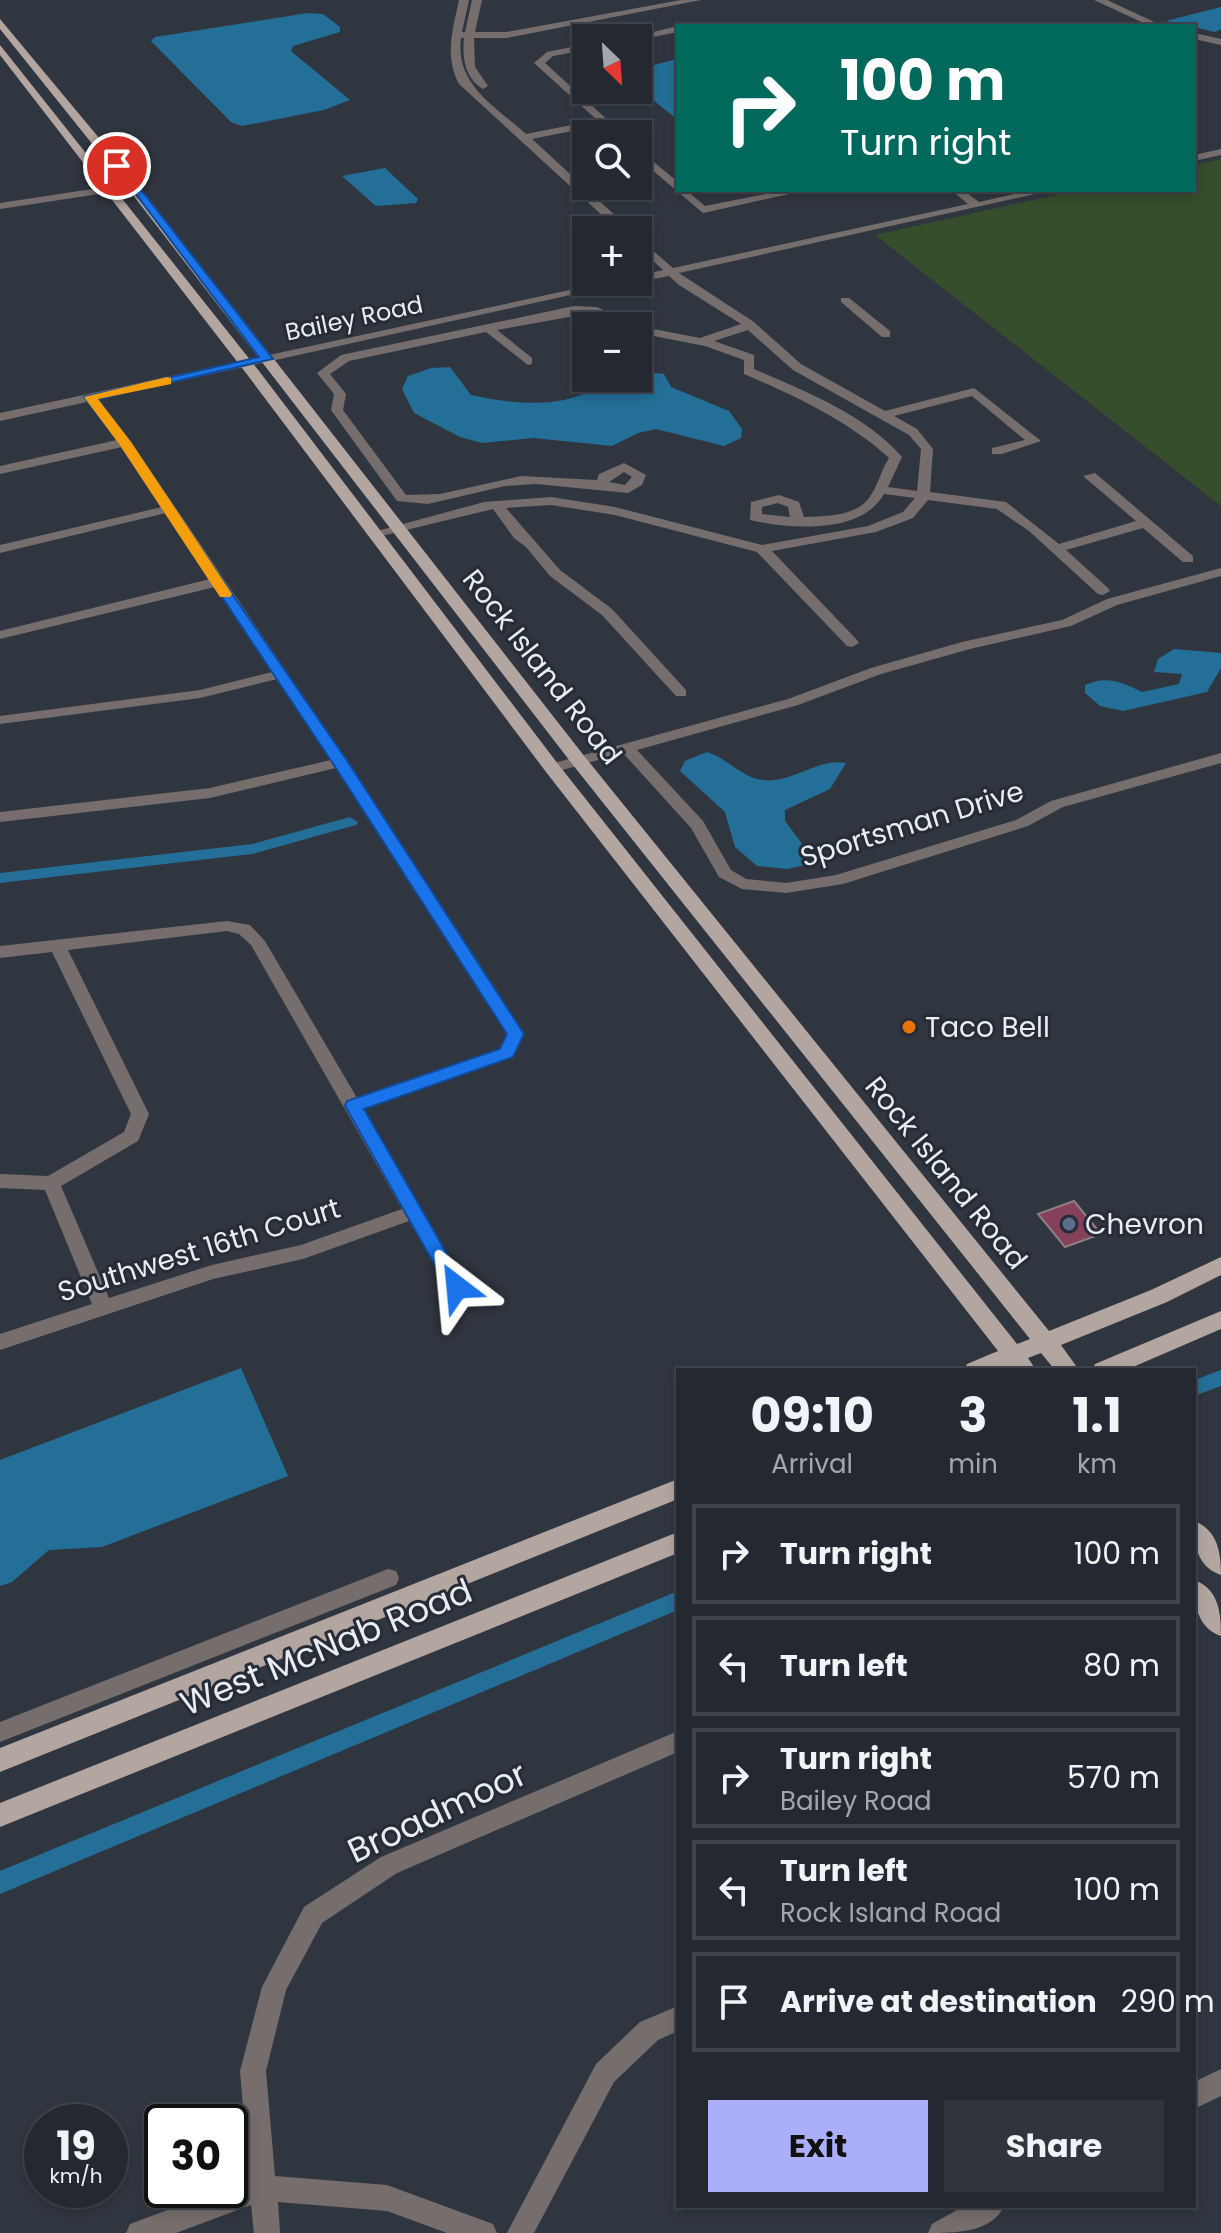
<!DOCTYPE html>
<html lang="en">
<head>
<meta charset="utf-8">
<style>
	:root { --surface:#242830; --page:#30343c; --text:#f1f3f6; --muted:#a3a6ab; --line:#41444c; --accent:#abaffb }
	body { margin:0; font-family:Poppins,sans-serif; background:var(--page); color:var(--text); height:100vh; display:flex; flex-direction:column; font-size:30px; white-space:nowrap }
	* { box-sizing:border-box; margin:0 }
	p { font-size:26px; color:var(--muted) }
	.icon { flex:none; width:44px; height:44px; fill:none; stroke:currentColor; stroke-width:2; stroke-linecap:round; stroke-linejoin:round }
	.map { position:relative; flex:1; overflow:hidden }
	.panel { position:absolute; left:676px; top:1368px; width:520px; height:840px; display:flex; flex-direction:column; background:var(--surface); border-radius:0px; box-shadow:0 4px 12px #0003,0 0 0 2px var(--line) }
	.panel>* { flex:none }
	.banner { position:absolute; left:676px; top:24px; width:520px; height:168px; border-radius:0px; box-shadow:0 4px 12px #0003,0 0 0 2px var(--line); background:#00695c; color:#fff; overflow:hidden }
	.needle { width:52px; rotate:155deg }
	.buttons { position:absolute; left:572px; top:24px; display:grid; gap:16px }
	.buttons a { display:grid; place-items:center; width:80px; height:80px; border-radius:0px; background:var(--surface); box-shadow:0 4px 12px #0003,0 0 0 2px var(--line); font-size:40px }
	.speed { position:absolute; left:24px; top:2104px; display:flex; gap:16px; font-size:40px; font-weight:700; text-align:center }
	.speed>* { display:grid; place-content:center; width:104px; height:104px; border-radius:50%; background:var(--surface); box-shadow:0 4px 12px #0003,0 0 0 2px var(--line); line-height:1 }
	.speed small { font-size:20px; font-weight:400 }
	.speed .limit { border:4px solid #111; border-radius:12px; background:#fff; color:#111 }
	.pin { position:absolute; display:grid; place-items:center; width:68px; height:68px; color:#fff; margin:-34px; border:4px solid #fff; border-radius:50%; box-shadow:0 2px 8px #0007 }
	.me { position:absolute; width:88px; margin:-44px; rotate:331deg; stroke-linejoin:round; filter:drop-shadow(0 0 6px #0008) }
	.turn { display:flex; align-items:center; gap:28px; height:168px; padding:0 32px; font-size:36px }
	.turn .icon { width:104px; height:104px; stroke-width:2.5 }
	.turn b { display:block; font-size:56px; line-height:68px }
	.eta { display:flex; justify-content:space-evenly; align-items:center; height:136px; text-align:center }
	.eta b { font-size:48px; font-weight:700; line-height:56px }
	.cta { display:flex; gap:16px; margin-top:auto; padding:16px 32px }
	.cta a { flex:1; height:92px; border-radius:0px; background:var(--accent); color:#111; font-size:32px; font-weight:700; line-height:92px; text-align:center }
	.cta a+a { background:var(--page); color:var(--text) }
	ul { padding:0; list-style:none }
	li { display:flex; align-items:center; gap:24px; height:100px; margin:0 16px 12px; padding:0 16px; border:4px solid var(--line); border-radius:0px }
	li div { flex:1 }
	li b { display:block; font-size:30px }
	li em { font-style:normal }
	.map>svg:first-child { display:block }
	.green { fill:#364e2c }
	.water { fill:#246f97 }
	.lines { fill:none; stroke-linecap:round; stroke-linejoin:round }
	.canal { fill:#246f97; fill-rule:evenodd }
	.building { fill:#844159; stroke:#8e7e83; stroke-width:2 }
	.minor { fill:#756e6c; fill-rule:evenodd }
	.major { fill:#b3a6a1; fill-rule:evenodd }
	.route { fill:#1a73e8; stroke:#114b97; stroke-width:2 }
	.slow { fill:#f59e0b }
	.food-dot { fill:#e8710a; stroke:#262c36; stroke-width:3 }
	.service-dot { fill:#5c6f8a; stroke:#262c36; stroke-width:3 }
	.labels { text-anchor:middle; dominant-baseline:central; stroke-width:6; stroke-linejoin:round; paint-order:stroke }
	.far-street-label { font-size:24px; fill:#e9ecf3; stroke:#262c36 }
	.street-label { font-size:28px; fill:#e9ecf3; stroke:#262c36 }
	.poi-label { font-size:28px; fill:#e9ecf3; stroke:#262c36; text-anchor:start }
	.near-street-label { font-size:34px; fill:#e9ecf3; stroke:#262c36 }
</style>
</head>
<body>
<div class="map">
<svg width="1221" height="2233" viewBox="0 0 1221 2233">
	<rect width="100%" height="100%" fill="#303640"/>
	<path class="green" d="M1221 159V506L875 235 1078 190H1194V165Z"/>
	<path class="water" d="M1221 7V29L1215 32 1166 21Z
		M308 13 323 14 340 27V32L293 46 291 51 350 100 324 110 242 126 231 122 151 41 155 37Z
		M678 59V120L638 88V69Z
		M385 168 418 199 416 203 376 206 342 176Z
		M450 367 471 395C513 404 574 412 606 378H638V371L664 374 671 387 729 411 742 429 741 438 724 446 656 429 638 433 612 446 533 438 482 443 460 437 414 413 402 389 408 376 431 368Z
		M1174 649 1221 653V668L1207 692 1123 711 1100 706 1085 693V685C1106 675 1123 682 1142 692L1179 684 1182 674 1154 672 1158 659Z
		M707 752C727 758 741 777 762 780 792 784 818 757 846 763L830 789 785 810V821L809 853 805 865 787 869 757 866 735 847 725 812 680 771 685 761Z
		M241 1368 288 1476 102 1547 49 1550 12 1582 0 1586V1460Z"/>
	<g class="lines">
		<path class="canal" d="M350 817 358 822 356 825 252 854 0 883V873L252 844Z
			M1221 1370V1386L1194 1396V1380Z
			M678 1591V1610L0 1894V1871Z"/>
	</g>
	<path class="building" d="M1074 1201 1101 1234 1065 1247 1038 1214Z"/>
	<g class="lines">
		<path class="minor" d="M459 0H469L462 32H465L472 0H482L475 32H507L681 0H701L507 38H474L475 67 488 86 483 89C465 78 462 58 464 38H461C455 85 495 106 526 134L597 120 534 63 547 52 586 44V50L553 56 545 63 623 134H612L602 125 532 139 631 230H618L459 84C444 56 453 29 459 0Z
			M1094 0H1107L1163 26H1150Z
			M696 23H719L724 26H691Z
			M678 26V32L638 40 628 38Z
			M1194 33 1221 39V45L1194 39Z
			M638 149 678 182V190H686L705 206 786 190H807L703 213 638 158Z
			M1221 149V155L1194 161V155Z
			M130 180 134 181V185L99 194 0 209V203L99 188Z
			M951 190H963L979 202 1033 190H1053L679 273 754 322 801 364 885 411 974 388 1041 441 1002 454H992V448L1025 440 972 396 894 416 917 429 933 449 930 492 1006 502 1059 544 1136 521 1083 476 1095 473 1193 556V562H1183L1143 528 1066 550 1108 588 1110 591 1103 595 1098 594 1029 531 997 509 928 500 913 518 876 532 772 551 857 640 859 643 852 647 847 646 757 552 615 515 551 505 506 508 560 570 612 609 686 690V696H676L602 615 550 576 526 547 514 538 493 509 373 538 366 534 484 502 551 497 615 507 762 545 868 526 903 512 915 498 884 494C861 535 790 529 750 520L751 502 779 495 799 502 804 517C825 516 855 517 869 498 878 486 881 470 889 458 847 420 795 396 744 374V360L705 346 638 333V326H622L591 313 497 330 532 358V364L528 365 486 332 349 361 330 374 346 394 343 410 406 495 440 494 521 476 597 480 599 474 624 463 646 475 642 485 628 493 536 484 505 486 428 504 397 501 331 410 334 394 317 373 341 355 574 306 597 307 638 326 700 338 741 324 679 285 669 276 638 282H636L638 276 663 270 638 247V238L673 268 968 204ZM748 330 793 370 909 435 921 449 917 491 888 487 902 457C866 415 805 391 754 369V355L714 341ZM624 472 632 477 625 485 609 482ZM778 503 788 507 790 517 762 514V507Z
			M607 282H629L98 399 131 442 348 762 525 1034 512 1057 363 1109 464 1282 467 1287 464 1292H450L409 1221 303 1259 213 1279 0 1350V1334L92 1304 45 1190 0 1188V1174L48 1176 124 1132 131 1114 52 952 0 958V946L227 921 250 925 265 941 357 1098 499 1049 507 1034 336 768 210 798 0 822V812L210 788 331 760 277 679 200 698 0 724V716L200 690 272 672 215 587 0 639V631L210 579 166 513 0 553V545L162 507 122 447 0 474V466L117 440 87 402 0 421V413ZM227 931 239 934 251 945 402 1209 301 1245 212 1265 109 1298 61 1186 138 1141 149 1114 68 950Z
			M841 298H849L890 331V337H882L841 302Z
			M1221 568V576L1117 605 1071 626 970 649 881 674 798 705 637 750 703 821 731 870 746 879 786 883 836 875 1016 820 1051 801 1221 753V763L1063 807 1028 826 843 884 786 893 742 889 719 877 691 828 623 753 552 773 544 768 547 765 788 699 871 668 962 642 1062 620 1107 599Z
			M388 1569 396 1571 399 1578 396 1585 0 1742V1722Z
			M678 1731V1752L397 1873 322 1923 286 1990 266 2071 275 2176 387 2185 493 2224 497 2233H447L387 2211 278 2202 280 2233H254L251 2205 176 2233H126L130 2224 221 2190H230V2187L249 2180 240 2071 262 1987 304 1907 381 1857Z
			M678 2006V2031L658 2040 614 2082 534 2233H507L596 2064 640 2022Z
			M1221 2069V2096L1194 2109V2082Z
			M964 2206H1004C992 2233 954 2233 928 2233L932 2224Z"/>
		<path class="major" d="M0 19 134 180 585 757 1049 1331 1151 1290 1221 1257V1275L1167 1302 1061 1345 1079 1370H1055L1041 1353 1028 1358 1036 1370H1012L1009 1366 998 1370H964L967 1364 998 1351 546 772 249 377 0 55V45L259 371 558 764 1017 1344 1030 1339 573 765 126 186 0 29Z
			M1221 1311V1329L1126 1370H1092L1095 1364Z
			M678 1479V1499L0 1772V1748Z
			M1194 1521C1218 1530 1221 1553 1221 1575 1196 1566 1194 1544 1194 1521Z
			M678 1532V1553L0 1827V1803Z
			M1194 1580C1219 1589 1221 1613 1221 1636 1196 1627 1194 1602 1194 1580Z"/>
	</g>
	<path class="route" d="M113 164H121L273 359 98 399 348 762 524 1034 513 1057 364 1109 466 1287 457 1295 450 1292 345 1106 347 1101 500 1049 507 1034 332 762 120 444 84 397 259 357Z"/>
	<path class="slow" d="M167 377 171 378V384L98 399 131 442 232 594 230 597H220L119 444 84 397Z"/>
	<circle class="food-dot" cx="909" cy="1027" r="8"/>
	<circle class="service-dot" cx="1069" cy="1224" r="8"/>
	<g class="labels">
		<g class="far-street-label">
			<text transform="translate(354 318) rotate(-12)">Bailey Road</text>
		</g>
		<g class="street-label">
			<text transform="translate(542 667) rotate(52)">Rock Island Road</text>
			<text transform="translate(912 824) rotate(-17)">Sportsman Drive</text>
			<text transform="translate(946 1173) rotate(51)">Rock Island Road</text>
			<text transform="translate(199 1250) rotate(-17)">Southwest 16th Court</text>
		</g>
		<g class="poi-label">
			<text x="925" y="1027">Taco Bell</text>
			<text x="1085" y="1224">Chevron</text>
		</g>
		<g class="near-street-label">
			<text transform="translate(326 1647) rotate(-22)">West McNab Road</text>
			<text transform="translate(437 1812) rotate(-25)">Broadmoor</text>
		</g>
	</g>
</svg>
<div class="buttons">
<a><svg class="needle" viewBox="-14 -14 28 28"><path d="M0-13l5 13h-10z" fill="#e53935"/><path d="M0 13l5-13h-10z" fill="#a3a6ab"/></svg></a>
<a><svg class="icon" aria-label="search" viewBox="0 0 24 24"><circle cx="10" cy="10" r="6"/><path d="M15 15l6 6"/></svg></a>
<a>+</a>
<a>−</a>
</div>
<div class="speed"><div>19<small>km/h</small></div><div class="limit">30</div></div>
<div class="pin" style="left:117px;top:166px;background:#d93025"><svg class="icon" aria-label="arrive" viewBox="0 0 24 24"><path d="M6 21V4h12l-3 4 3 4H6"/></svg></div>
<svg class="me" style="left:457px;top:1287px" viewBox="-20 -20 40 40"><path d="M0-17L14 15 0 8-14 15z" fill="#1a73e8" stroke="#fff" stroke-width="4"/></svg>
<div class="banner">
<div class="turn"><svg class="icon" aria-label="right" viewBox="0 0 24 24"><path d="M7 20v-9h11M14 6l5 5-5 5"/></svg><div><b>100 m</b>Turn right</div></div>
</div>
<section class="panel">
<div class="eta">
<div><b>09:10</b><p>Arrival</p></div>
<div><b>3</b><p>min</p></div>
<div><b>1.1</b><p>km</p></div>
</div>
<ul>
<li><svg class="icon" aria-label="right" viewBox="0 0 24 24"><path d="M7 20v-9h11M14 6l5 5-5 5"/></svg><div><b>Turn right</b></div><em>100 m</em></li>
<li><svg class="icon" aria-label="left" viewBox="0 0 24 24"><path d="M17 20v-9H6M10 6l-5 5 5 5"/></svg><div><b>Turn left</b></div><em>80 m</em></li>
<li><svg class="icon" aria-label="right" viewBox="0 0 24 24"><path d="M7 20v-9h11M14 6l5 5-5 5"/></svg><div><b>Turn right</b><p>Bailey Road</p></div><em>570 m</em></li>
<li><svg class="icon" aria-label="left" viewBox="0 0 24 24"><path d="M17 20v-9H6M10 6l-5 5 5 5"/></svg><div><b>Turn left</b><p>Rock Island Road</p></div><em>100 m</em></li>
<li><svg class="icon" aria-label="arrive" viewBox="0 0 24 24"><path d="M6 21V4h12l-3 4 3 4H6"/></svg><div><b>Arrive at destination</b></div><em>290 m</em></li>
</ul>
<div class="cta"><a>Exit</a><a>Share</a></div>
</section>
</div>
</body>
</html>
